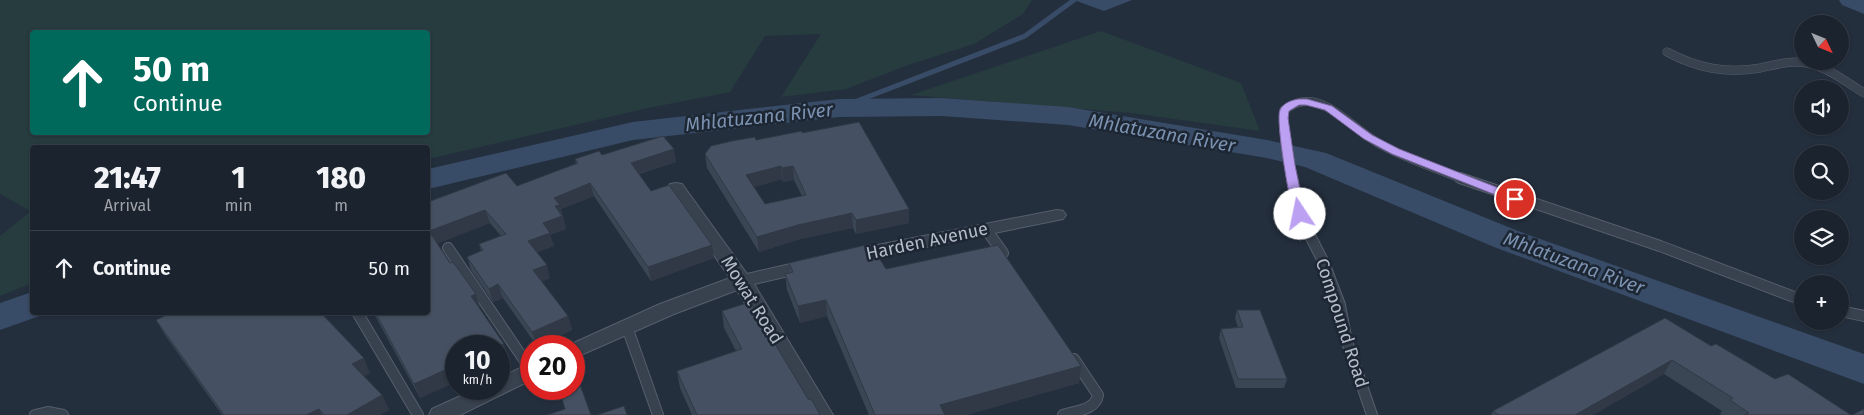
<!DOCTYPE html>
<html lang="en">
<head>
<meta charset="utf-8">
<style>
	:root { --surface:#1b232e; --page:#282f3a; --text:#f1f3f6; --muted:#a0a4aa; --line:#39404a }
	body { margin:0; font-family:"Fira Sans",sans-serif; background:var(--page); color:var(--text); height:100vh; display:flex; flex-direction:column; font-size:19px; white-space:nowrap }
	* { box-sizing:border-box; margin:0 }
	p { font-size:16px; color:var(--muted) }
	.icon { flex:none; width:28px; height:28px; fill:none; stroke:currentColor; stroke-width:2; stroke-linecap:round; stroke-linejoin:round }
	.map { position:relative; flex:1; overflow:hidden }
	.drawer { position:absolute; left:30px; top:145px; width:400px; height:170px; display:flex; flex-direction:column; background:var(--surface); border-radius:5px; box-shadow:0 1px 4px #0004,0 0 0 1px var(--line) }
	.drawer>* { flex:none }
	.hud { position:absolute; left:30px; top:30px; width:400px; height:105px; border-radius:5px; box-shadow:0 1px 4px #0004,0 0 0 1px var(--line); background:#00695c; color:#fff; overflow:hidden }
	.needle { width:32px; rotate:133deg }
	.buttons { position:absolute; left:1794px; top:15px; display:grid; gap:10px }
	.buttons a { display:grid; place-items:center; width:55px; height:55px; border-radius:50%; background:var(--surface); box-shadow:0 1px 4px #0004,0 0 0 1px var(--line); font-size:25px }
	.speed { position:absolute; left:445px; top:335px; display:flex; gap:10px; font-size:25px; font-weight:700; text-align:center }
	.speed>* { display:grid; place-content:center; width:65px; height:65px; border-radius:50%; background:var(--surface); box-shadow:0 1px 4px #0004,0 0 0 1px var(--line); line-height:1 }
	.speed small { font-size:12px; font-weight:400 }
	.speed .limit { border:8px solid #d22; background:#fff; color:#111 }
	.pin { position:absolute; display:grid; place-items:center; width:42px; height:42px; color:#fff; margin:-21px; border:2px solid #fff; border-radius:50%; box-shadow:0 1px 5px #0007 }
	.me { position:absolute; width:55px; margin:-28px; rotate:349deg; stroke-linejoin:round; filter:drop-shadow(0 0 4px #0008) }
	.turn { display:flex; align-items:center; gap:18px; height:105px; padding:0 20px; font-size:22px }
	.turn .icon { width:65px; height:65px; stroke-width:2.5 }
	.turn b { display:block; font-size:35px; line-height:42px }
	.eta { display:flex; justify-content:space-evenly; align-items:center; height:85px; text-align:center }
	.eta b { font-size:30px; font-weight:800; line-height:35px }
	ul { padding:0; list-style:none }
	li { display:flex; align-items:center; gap:15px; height:75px; padding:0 20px; border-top:1px solid var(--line) }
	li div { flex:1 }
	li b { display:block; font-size:19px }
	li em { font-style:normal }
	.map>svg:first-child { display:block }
	.green { fill:#263c3f; fill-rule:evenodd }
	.water { fill:#394c67 }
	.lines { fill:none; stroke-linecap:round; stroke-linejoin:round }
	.stream { stroke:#394c67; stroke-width:5 }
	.river { fill:#394c67; fill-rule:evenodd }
	.lane-far1-casing { stroke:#565f6c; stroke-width:9 }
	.lane-casing { stroke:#565f6c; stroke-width:12 }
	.street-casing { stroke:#565f6c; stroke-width:2 }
	.lane-far1 { stroke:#38414e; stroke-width:8 }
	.lane { stroke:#38414e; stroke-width:10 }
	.street { fill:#38414e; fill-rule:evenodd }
	.wall { fill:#3b4654; fill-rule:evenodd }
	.shaded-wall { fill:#303945 }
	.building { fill:#455162; stroke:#303945; fill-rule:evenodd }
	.route { fill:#bca0f2; stroke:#7a689d }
	.labels { text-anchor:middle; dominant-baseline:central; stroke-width:5; stroke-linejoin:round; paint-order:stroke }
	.street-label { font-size:18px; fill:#b4bcc9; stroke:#1d2633 }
	.water-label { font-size:19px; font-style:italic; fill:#7c92b1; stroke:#1d2633 }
</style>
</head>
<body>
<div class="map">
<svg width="1864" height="415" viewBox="0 0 1864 415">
	<rect width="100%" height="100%" fill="#242f3e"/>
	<path class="green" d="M0 0H1032L1023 14 974 44 908 65 846 89 781 97 821 34 765 36 730 92 648 108 428 159V148H32V283L0 296V236L31 211 0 194ZM32 32H428V132H32Z
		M1101 31 1241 83 1260 131 1131 113 911 95Z"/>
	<path class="water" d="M1074 0H1132L1104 11Z"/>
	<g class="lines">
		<path class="stream" d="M839 108 1025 36 1074 0"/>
		<path class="river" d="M1839 0H1864V14L1842 5Z
			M942 98 1068 107 1267 140 1326 153 1518 231 1864 354V384L1494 247 1305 167 1267 158 1068 125 942 116 839 117 633 140 428 189V169L633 122 839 99Z
			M32 292V312H46L45 314 0 330V303Z"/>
		<defs>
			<path id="lane-far1" d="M1667 52C1697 68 1726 74 1760 68 1775 65 1791 60 1806 63 1828 67 1846 82 1864 93
				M1293 179 1284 131V110C1293 104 1301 100 1313 102 1337 107 1357 131 1378 143 1405 158 1435 168 1463 179"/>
			<path id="lane" d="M1292 178 1299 214 1324 263 1340 305 1347 342 1372 415
				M1460 178 1660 246 1802 300
				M986 229 1003 253
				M448 248 531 370
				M1840 311 1864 316
				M357 312 418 415
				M627 327 658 415
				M35 415 48 412 63 415
				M1063 415C1075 411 1096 410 1098 395L1074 359"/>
			<path id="street" d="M676 183 682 184 747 274 812 259 819 261 821 265 819 269 754 284 833 415H811L737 290 674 314 574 358V346H567L660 304 730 278 667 188 670 184Z
				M1057 210 1063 211 1066 215 1063 219 852 262 845 260 843 256 845 252 852 250Z
				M531 363V380L460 415H429L432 409 476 389H499V378Z"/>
		</defs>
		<use href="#lane-far1" class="lane-far1-casing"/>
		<use href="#lane" class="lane-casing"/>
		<use href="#street" class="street-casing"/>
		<use href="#lane-far1" class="lane-far1"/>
		<use href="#lane" class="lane"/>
		<use href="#street" class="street"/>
	</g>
	<path class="wall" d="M802 133 909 223 856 234 853 228 800 239 759 252 707 168 705 154 756 140ZM782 179 783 182 794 180 802 196 765 204 754 187Z
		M602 155 676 162 639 174 651 191 714 258 651 281 594 196 561 209 566 229 550 235 554 246 537 252 550 278 541 282 568 316 572 330 537 346 503 298 493 302 471 270 467 257 481 251 479 244 501 236 490 223 437 243 450 263 476 294 480 308H479L508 358 420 398 373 312H428V202L517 186 576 164 575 159Z
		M789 263 886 269 1081 366 1079 383 966 415H869L827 316 800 323 787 290 785 274 790 273Z
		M1237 310 1287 379 1284 388H1236L1219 338 1221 329 1238 328 1235 318Z
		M722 311 808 399 820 415H692L680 388 677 371 736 351 724 328Z
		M156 320 370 373 364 376 382 395 389 410 380 415H222L165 335Z
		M1711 346 1775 379 1851 415H1722L1720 414 1722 411 1664 374 1593 415H1491L1493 411Z"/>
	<path class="shaded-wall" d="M674 149 676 162 633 175 631 163Z
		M781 166 782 179 747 189 746 175Z
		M793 166 794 180 783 182 782 168Z
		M590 183 594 196 561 209 566 229 550 235 554 246 532 254 528 241 543 223 554 198Z
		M909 209V223L856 234V220Z
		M485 210 490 223 434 245 429 231Z
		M852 213 853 228 800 239 759 252 757 237 798 225Z
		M712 245 714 258 651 281 648 267Z
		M547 265 550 278 537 284 533 270Z
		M498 284 503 298 493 302 489 289Z
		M476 294 480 308 476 310 471 296Z
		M826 300 827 316 800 323 798 306Z
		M568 316 572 330 537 346 532 332Z
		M504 344 508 358 499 363V346Z
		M364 358 370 373 359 379 352 364Z
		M1672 360 1664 374 1593 415H1575Z
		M456 365V382L420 398 414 384Z
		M1081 366 1079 383 966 415H940V405Z
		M382 395 389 410 380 415H347Z
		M319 409 322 415H306Z"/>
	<path class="building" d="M859 122 909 209 856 220 852 213 798 225 757 237 705 154 711 146 732 141 755 137 756 140 802 131V133ZM781 166 782 168 793 166 806 195 765 204 746 175Z
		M663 136 674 149 631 163 651 191 669 185 712 245 648 267 590 183 554 198 560 205 555 206 562 216 543 223 550 233 528 241 547 265 533 270 568 316 532 332 498 284 489 289 467 257 483 250 479 244 506 234 485 210 429 231 450 263 453 262 476 294 471 296 504 344 499 346H456V365L414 384 375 312H428V202L506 173 517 186 578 163 575 159 599 151 602 155Z
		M870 244 886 269 998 245 1081 366 940 405 945 415H875L826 300 798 306 785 274 793 272 789 263Z
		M750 302 808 399 812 400 820 415H697L677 371 742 349 722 311Z
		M1237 310H1260L1287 379H1238L1221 329 1243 327Z
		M173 312H320L364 358 352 364 382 395 347 415H324L319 409 306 415H224L156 320Z
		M1665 318 1711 346 1716 344 1775 379 1788 374 1851 415H1744L1749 413 1730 400 1733 398 1672 360 1575 415H1499L1493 411Z
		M578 379 591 415H547L565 409 559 389H574V380Z
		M624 406 627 415H597Z
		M1864 409V415H1852Z"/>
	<path class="route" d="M1299 99H1307L1332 106 1372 135 1399 149 1519 196 1521 199 1519 201H1511L1392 154 1364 139 1325 110 1306 105H1299L1289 111 1288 118 1295 165 1305 214 1300 218 1295 217C1290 207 1275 119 1280 110 1283 103 1292 100 1299 99Z"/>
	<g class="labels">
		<g class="street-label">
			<text transform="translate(927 241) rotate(-12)">Harden Avenue</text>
			<text transform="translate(752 300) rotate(58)">Mowat Road</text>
			<text transform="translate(1342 323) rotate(72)">Compound Road</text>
		</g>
		<g class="water-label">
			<text transform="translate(759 117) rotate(-6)">Mhlatuzana River</text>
			<text transform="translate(1162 133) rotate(10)">Mhlatuzana River</text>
			<text transform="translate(1574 263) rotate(20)">Mhlatuzana River</text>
		</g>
	</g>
</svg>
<div class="buttons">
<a><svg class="needle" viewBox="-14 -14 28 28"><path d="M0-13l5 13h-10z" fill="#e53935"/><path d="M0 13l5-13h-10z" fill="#a0a4aa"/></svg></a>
<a><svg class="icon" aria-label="sound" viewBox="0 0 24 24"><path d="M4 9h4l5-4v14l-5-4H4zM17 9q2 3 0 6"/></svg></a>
<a><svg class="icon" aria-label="search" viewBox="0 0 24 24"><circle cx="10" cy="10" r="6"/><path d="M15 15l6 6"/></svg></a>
<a><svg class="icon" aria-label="layers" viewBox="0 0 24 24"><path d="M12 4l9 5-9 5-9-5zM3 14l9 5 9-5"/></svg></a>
<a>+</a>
</div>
<div class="speed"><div>10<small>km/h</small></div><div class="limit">20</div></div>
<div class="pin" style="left:1515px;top:199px;background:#d93025"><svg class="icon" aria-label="arrive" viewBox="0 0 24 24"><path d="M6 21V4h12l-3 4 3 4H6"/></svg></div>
<svg class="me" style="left:1300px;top:214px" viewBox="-20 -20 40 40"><circle r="19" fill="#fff"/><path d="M0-13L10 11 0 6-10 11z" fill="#bca0f2"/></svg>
<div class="hud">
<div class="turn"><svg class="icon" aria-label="ahead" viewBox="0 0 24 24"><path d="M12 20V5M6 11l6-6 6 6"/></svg><div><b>50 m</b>Continue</div></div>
</div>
<section class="drawer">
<div class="eta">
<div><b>21:47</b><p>Arrival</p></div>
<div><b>1</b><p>min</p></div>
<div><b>180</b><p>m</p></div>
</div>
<ul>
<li><svg class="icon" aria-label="ahead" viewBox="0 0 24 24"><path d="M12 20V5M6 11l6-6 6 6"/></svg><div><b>Continue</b></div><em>50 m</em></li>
</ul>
</section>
</div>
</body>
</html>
